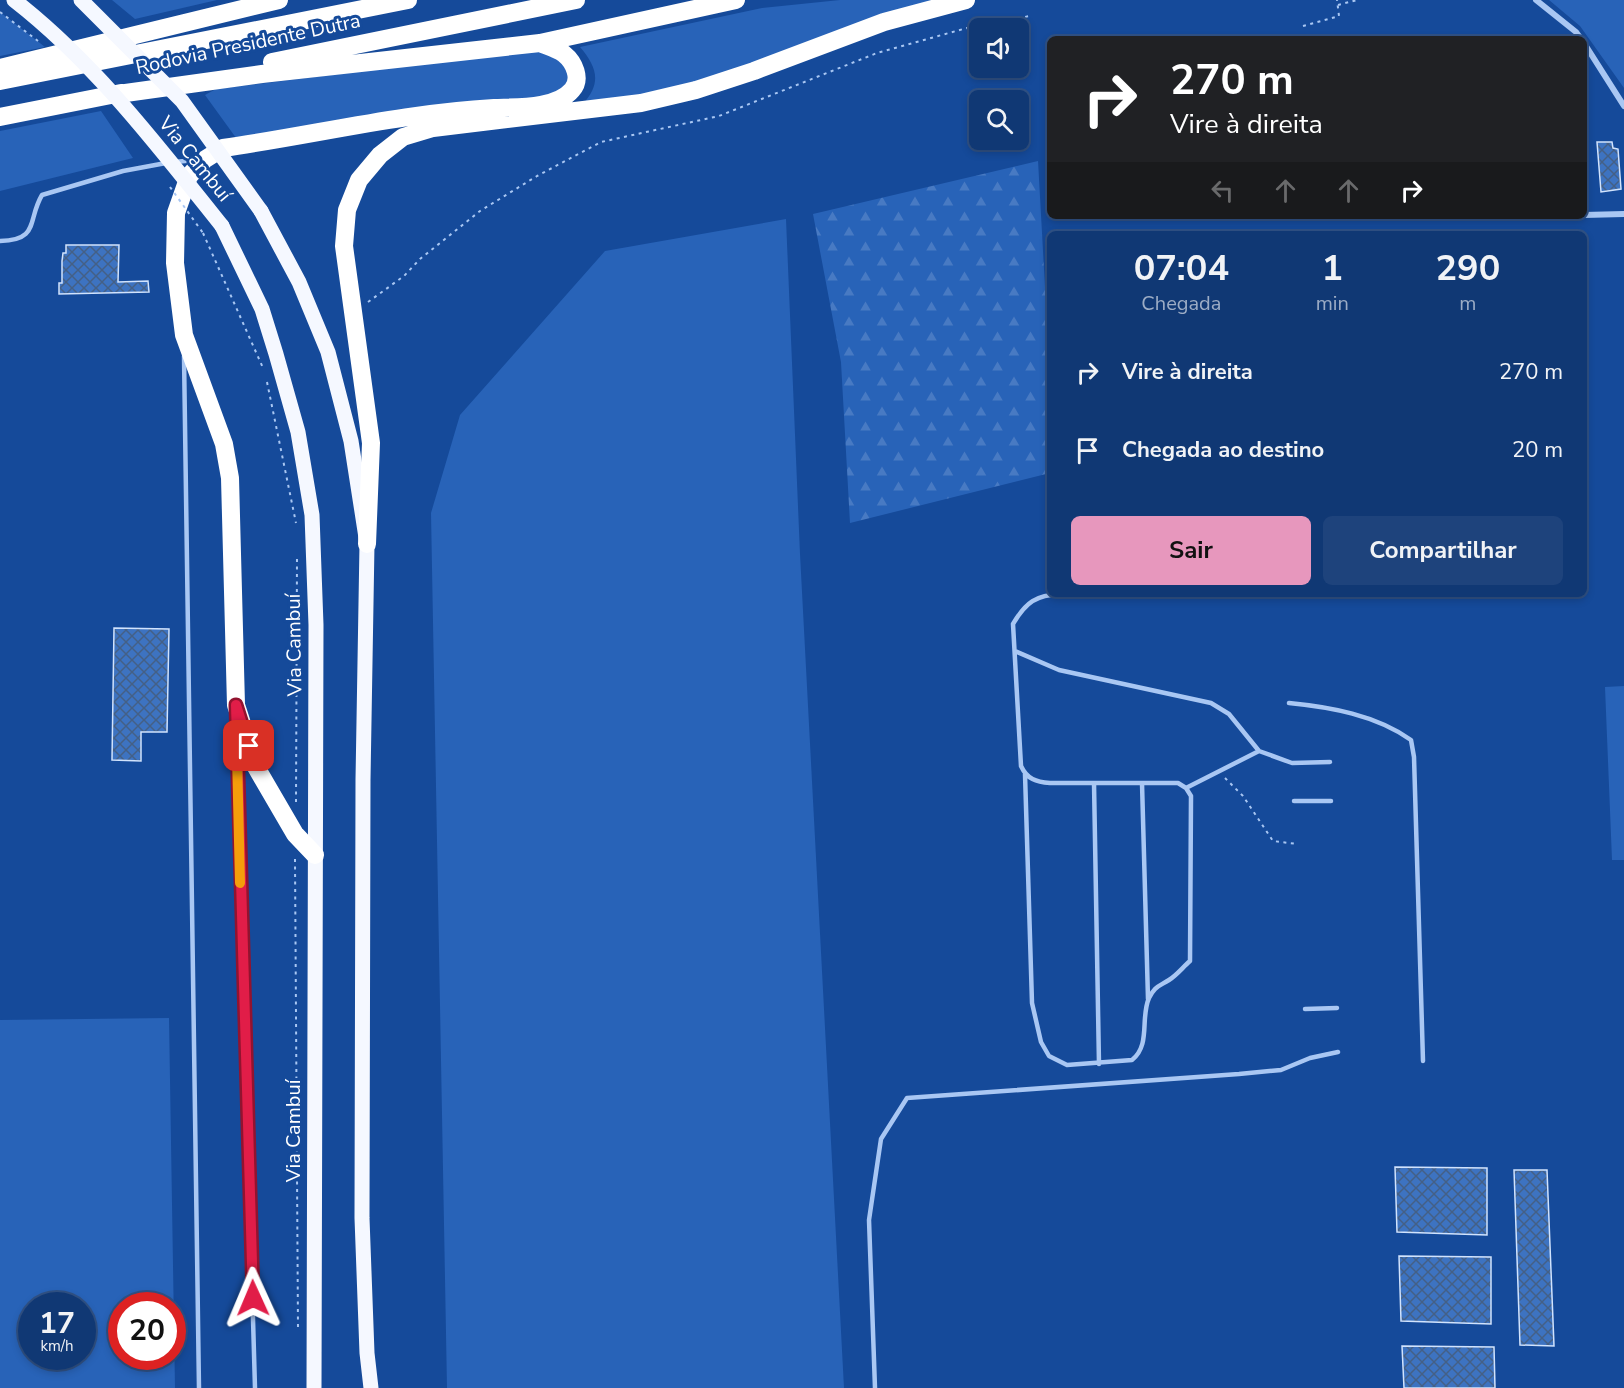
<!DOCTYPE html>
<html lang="pt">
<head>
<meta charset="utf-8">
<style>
	:root { --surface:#103874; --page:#1e437c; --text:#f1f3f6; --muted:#9cacc5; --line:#305286; --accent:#e797bd }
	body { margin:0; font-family:"Nunito Sans",sans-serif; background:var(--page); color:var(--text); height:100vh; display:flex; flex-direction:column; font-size:22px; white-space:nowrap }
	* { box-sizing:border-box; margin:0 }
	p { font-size:20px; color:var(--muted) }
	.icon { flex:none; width:33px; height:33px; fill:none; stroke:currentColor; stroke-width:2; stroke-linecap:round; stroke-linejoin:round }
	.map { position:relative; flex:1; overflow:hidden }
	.side { position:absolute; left:1047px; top:231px; width:540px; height:366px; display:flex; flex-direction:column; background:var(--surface); border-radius:9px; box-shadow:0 3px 9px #0003,0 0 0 2px var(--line) }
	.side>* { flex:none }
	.hud { position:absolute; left:1047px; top:36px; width:540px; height:183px; border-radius:9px; box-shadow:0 3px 9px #0003,0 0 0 2px var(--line); background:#202124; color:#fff; overflow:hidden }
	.buttons { position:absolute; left:969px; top:18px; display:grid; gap:12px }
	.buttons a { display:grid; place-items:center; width:60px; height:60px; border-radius:9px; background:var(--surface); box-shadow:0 3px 9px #0003,0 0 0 2px var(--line); font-size:30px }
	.speed { position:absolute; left:18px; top:1292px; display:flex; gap:12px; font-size:30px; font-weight:700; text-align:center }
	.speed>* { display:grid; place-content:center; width:78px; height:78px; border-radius:50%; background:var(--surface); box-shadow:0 3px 9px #0003,0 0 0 2px var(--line); line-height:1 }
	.speed small { font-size:15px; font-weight:400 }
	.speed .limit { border:9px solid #d22; background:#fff; color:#111 }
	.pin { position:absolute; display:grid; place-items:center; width:51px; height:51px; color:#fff; margin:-26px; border-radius:12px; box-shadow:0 3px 9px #0006 }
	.me { position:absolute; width:66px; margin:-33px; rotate:359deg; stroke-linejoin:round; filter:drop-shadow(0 0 4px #0008) }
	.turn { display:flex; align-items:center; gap:21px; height:126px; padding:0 24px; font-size:27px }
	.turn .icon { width:78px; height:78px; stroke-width:2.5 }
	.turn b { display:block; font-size:42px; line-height:51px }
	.lanes { display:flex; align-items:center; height:57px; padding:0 24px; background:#0003; justify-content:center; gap:30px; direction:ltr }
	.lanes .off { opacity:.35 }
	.eta { display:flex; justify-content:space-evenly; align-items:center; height:102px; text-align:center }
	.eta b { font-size:36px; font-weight:700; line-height:42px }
	.button { display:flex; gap:12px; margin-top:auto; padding:12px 24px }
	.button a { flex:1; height:69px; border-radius:9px; background:var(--accent); color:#111; font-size:24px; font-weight:700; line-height:69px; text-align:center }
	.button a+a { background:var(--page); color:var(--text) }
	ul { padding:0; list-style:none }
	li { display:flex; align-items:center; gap:18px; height:78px; padding:0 24px }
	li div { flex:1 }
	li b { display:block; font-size:22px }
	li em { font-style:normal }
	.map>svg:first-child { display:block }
	.grass { fill:#2863b8; fill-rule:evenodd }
	.forest { fill:url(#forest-firs) }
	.building { fill:url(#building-cross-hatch); stroke:#d1e3fd; stroke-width:1.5 }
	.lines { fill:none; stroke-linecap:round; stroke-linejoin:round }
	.path { stroke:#a9c7f3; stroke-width:2; stroke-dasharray:3 4.5; stroke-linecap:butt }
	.lane { stroke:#a9c7f3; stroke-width:4.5 }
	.street { stroke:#a9c7f3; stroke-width:6 }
	.primary { stroke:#f5f8ff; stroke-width:15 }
	.highway { stroke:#fff; stroke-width:18 }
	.path-bridge { stroke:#a9c7f3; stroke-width:2; stroke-dasharray:3 4.5; stroke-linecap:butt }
	.primary-bridge { stroke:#f5f8ff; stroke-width:15 }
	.route-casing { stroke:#92132f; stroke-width:15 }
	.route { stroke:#e11d48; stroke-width:10 }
	.slow { stroke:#f59e0b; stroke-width:10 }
	.labels { text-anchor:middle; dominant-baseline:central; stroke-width:6; stroke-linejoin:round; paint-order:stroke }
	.street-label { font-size:20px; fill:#fff; stroke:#154a9a }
</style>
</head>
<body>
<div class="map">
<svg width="1624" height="1388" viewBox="0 0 1624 1388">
	<defs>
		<pattern id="forest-firs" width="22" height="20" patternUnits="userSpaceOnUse" patternTransform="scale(1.5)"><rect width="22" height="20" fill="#2863b8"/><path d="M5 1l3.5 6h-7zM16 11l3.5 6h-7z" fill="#487ac3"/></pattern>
		<pattern id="building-cross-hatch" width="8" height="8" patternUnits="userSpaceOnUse" patternTransform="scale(1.5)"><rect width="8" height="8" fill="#3d73c1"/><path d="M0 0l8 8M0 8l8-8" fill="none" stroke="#446086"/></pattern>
	</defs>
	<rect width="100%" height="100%" fill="#154a9a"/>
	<path class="grass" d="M112 0H217L135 19Z
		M840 0H955L694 88 583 104C602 83 597 67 580 47L762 8Z
		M1549 0H1624V88L1580 26Z
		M0 12 45 47 0 56Z
		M540 43 573 64 562 97 239 142 205 95 216 89 397 67Z
		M101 111 133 158 0 191V131Z
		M786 219 800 554 844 1388H447L431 513 460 415 605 251Z
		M1624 686V860H1612L1605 687Z
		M169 1018 175 1388H0V1020ZM32 1305H82V1356H32ZM122 1305H172V1356H122Z"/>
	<path class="forest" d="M1038 161 1050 377V473L850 523 841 362 813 214Z"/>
	<path class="building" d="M1597 142H1612L1613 148 1618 149 1621 189 1601 192Z
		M66 245H119L118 282 148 281 149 292 59 294V283H62V261L63 253H66Z
		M114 628 169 629 167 732H141V761L112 760Z
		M1395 1167 1487 1168V1235L1397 1232Z
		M1514 1170H1547L1554 1346 1520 1345Z
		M1399 1256 1491 1257V1324L1401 1321Z
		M1402 1346 1494 1347 1495 1388H1404Z"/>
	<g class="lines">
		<path class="path" d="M1338 5 1357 0
			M1303 26 1339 16 1337 0
			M203 233 263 368
			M368 302 404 276 420 259 480 211 537 176 601 142 719 116 877 53 974 26 1030 16
			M267 382 296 523
			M1225 778 1243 796 1273 841 1297 844
			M296 802 297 556
			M295 859 298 1330"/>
		<path class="lane" d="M174 162 196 160
			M0 241C40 240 27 220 42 195L123 171 166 163
			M184 356 199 1388
			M1015 651 1059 670 1211 703 1229 714 1259 751
			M1289 703C1330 707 1376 715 1411 740L1414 757 1423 1061
			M236 731 255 1388
			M1025 774 1032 1003 1041 1042 1049 1056 1067 1065 1132 1060C1151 1045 1140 1018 1149 998 1155 986 1158 987 1169 980 1177 975 1183 967 1190 961L1191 796 1186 788 1178 783H1050C1036 782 1027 779 1021 766L1013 624C1026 602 1036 595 1061 594
			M1094 783 1099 1064
			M1142 783 1148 999
			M1186 788 1259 751 1292 763 1330 762
			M1294 801H1331
			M1305 1009 1337 1008
			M875 1388 869 1220 881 1139 907 1098 1239 1074 1281 1070 1310 1058 1338 1052"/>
		<path class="street" d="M1536 0 1576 32 1581 39
			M1584 43 1624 106
			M1584 215 1624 214
			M1460 218 1544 216"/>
		<path class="primary" d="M261 211 299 282 328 352 351 441 367 544 363 780 362 1218 367 1353 371 1388
			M222 226 262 309 276 354 298 432 312 515 316 625 314 1388"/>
		<path class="highway" d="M272 62 576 0
			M0 68 279 0
			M0 81 408 0
			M111 95 262 74 540 43 736 0
			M0 117 121 93
			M367 544 371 443 344 246 347 210 359 180 380 155 403 137 433 128 641 103 696 90 754 71 884 22 966 0
			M315 855 295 834 256 767 236 705 230 478 224 444 184 335 175 263 176 213 189 176 204 160 223 148C314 135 403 113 494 108 516 107 556 109 572 90 582 79 574 62 564 54 558 49 547 46 540 43"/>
		<path class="path-bridge" d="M0 12 38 41
			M170 187 203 233"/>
		<path class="primary-bridge" d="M14 0C95 63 158 146 222 226
			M81 0 182 101 261 211"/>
	</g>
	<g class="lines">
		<defs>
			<path id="route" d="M249 746 236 705 253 1298"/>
		</defs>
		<use href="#route" class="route-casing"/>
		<use href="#route" class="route"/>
		<path class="slow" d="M237 756 240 883"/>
	</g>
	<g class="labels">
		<g class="street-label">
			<text transform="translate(248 44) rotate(-12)">Rodovia Presidente Dutra</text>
			<text transform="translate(195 159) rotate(51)">Via Cambuí</text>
			<text transform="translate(294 645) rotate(-91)">Via Cambuí</text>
			<text transform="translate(293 1131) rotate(-90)">Via Cambuí</text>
		</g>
	</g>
</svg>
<div class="buttons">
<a><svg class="icon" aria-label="sound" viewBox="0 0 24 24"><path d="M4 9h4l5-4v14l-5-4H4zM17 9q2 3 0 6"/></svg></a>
<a><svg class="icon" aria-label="search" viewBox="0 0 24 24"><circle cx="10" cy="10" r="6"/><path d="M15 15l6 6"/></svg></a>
</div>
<div class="speed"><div>17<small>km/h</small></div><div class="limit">20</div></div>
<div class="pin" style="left:249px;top:746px;background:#d93025"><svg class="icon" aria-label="arrive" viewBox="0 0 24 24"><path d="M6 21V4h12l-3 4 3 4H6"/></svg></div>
<svg class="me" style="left:253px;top:1298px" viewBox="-20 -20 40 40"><path d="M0-17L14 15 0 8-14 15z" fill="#e11d48" stroke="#fff" stroke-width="4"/></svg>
<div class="hud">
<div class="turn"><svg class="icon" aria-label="right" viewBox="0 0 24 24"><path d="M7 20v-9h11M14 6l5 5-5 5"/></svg><div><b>270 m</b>Vire à direita</div></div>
<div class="lanes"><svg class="icon off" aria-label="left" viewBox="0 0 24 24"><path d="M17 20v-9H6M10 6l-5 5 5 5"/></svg><svg class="icon off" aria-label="ahead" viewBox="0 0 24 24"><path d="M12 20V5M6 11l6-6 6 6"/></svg><svg class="icon off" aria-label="ahead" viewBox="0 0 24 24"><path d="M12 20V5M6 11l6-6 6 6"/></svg><svg class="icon" aria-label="right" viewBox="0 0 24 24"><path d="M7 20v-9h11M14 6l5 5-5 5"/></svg></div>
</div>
<section class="side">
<div class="eta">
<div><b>07:04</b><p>Chegada</p></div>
<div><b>1</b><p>min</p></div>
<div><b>290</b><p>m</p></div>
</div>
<ul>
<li><svg class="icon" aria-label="right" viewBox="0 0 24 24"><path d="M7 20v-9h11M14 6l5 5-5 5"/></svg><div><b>Vire à direita</b></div><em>270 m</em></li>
<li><svg class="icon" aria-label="arrive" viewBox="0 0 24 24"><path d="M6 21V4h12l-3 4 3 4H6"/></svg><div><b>Chegada ao destino</b></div><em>20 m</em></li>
</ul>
<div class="button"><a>Sair</a><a>Compartilhar</a></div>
</section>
</div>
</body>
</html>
